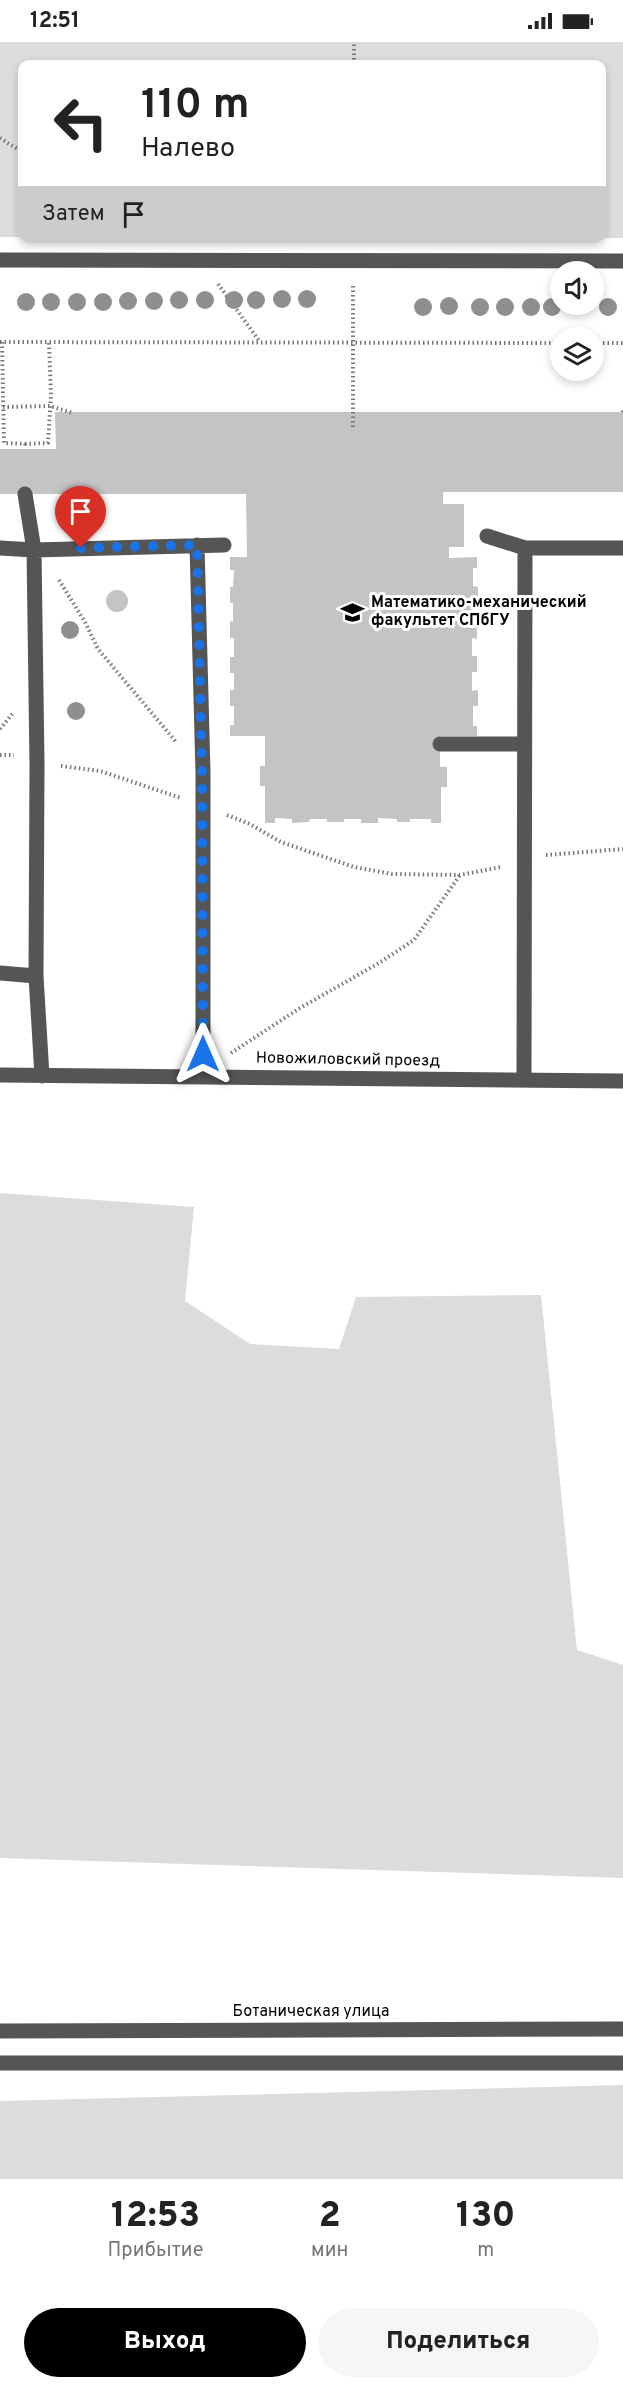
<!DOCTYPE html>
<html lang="ru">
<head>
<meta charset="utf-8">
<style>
	:root { --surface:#fff; --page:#f6f6f6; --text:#222; --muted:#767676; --accent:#000 }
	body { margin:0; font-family:Overpass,sans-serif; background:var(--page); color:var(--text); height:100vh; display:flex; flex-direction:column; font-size:22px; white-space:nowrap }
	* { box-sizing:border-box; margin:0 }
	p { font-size:20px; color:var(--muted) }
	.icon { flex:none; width:33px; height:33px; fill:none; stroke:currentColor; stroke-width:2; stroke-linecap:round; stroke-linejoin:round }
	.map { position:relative; height:2137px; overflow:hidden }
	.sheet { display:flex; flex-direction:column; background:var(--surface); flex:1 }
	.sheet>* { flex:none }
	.banner { position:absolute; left:18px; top:18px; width:588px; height:183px; border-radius:12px; box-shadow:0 3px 9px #0003; background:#fff; color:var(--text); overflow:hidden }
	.controls { position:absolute; left:550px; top:219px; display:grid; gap:12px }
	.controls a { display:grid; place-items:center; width:54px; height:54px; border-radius:50%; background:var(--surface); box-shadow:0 3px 9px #0003; font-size:30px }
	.pin { position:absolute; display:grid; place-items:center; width:51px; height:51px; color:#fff; margin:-62px -26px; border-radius:50% 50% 50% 0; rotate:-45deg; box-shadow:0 0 6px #0007 }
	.pin .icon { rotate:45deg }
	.me { position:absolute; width:66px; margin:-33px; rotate:0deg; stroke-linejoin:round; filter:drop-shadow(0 0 4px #0008) }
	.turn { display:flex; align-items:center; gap:21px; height:126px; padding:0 24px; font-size:27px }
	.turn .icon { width:78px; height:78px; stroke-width:2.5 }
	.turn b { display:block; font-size:42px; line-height:51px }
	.then { display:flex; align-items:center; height:57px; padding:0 24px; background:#0003; gap:12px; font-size:22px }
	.eta { display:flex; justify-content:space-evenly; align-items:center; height:102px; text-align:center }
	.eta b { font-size:36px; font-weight:800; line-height:42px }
	.cta { display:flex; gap:12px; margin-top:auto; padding:12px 24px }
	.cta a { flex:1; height:69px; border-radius:36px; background:var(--accent); color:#fff; font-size:24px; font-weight:800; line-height:69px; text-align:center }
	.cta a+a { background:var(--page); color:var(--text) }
	.status { display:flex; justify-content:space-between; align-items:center; height:42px; padding:0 30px; background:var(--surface); direction:ltr }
	.status svg { height:16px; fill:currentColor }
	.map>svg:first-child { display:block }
	.green { fill:#dcdcdc }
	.building { fill:#c4c4c4 }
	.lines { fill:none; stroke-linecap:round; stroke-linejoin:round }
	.path { stroke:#777; stroke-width:4; stroke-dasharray:1.5 3; stroke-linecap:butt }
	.minor { stroke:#555; stroke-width:15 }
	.tree { fill:#8f8f8f }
	.route { stroke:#1a73e8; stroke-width:10; stroke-dasharray:0 18 }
	.labels { text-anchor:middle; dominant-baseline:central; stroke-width:6; stroke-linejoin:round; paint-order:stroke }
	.poi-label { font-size:16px; font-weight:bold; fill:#000; stroke:#fff; text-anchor:start }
	.street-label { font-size:16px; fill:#000; stroke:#fff }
</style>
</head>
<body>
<div class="status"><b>12:51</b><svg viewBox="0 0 49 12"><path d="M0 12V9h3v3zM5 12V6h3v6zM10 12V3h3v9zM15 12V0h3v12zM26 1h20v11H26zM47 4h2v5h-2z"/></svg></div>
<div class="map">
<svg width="623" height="2137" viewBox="0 0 623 2137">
	<rect width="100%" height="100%" fill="#fff"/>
	<path class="green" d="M0 0H623V196H602V22H22V195H0Z
		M0 1151 194 1165 185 1259 250 1302 339 1307 356 1255 541 1253 577 1608 623 1623V1836L0 1816Z
		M623 2043V2137H0V2059Z"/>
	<path class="building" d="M55 370H623V450H443V462H464V505H449V516L477 515V526H473V544L478 545V561H472V579H477V597L472 596V614H477V630H472V649L478 648V664H473V684H477V694H440V725H447V745H441V781H431V777H410V780H397V777L378 776V781H361V777H344V780H327V777H310L309 780 292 781V777L275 776V781H265V744H260V724H265V694H230V683H234V664H230V648H234V631H230V615H234V596H230V579L233 580V561H230V545H233L234 528H230V515H247L246 452H0V407H56Z
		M106 559a11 11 0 1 1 22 0a11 11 0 1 1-22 0Z"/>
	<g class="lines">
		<path class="path" d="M354 22V0
			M0 96 22 110
			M218 242 260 300
			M0 300 561 301
			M2 300 4 401 25 402V406
			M594 301H623
			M3 365 50 364 73 371
			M623 370V368
			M353 385V241
			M25 402 48 401 51 353 49 301
			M59 538 85 580 98 607 177 701
			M0 687 13 671
			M0 713H14
			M61 724 100 729 181 756
			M227 773 250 782 281 800 354 825 392 832 460 833 501 825
			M546 813 623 807
			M231 1011 300 966 379 921 414 898 460 833"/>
		<path class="minor" d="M0 218 623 219
			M25 452 34 508 37 722 36 934 42 1034
			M487 494 525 506H623
			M197 503 203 731V1035
			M0 506 34 508 224 503
			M440 702H524
			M0 931 36 934
			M0 1033 623 1039
			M524 1038 525 506
			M0 1989 623 1987
			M0 2021H623"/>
	</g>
	<g class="tree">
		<circle cx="282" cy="257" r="9"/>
		<circle cx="307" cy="257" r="9"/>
		<circle cx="179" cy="258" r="9"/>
		<circle cx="205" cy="258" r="9"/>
		<circle cx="234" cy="258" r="9"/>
		<circle cx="256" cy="258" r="9"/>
		<circle cx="128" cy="259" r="9"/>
		<circle cx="154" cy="259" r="9"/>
		<circle cx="26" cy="260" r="9"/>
		<circle cx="51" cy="260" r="9"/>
		<circle cx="77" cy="260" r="9"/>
		<circle cx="103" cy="260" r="9"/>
		<circle cx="449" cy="264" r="9"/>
		<circle cx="423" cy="265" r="9"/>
		<circle cx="480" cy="265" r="9"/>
		<circle cx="505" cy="265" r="9"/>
		<circle cx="531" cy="265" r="9"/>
		<circle cx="552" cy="265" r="9"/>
		<circle cx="608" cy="265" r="9"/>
		<circle cx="70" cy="588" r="9"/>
		<circle cx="76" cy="669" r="9"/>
	</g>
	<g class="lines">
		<path class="route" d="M81 506 197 503 202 731 203 1012"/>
	</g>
	<defs>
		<symbol id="university-bare" viewBox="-9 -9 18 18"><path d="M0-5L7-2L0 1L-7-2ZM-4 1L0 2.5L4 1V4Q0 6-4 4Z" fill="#000" stroke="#fff" stroke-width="2.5" paint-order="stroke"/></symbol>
	</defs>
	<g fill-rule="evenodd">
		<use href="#university-bare" x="336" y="554" width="33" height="33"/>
	</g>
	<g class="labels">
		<g class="poi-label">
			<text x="371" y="561">Математико-механический<tspan x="371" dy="18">факультет СПбГУ</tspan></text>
		</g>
		<g class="street-label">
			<text transform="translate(348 1018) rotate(1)">Новожиловский проезд</text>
			<text x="311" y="1970">Ботаническая улица</text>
		</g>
	</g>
</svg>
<div class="controls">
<a><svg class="icon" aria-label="sound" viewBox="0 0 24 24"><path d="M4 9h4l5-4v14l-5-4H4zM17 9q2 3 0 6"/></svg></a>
<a><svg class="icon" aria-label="layers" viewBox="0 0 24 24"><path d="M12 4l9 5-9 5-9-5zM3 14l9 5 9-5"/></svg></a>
</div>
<div class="pin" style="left:81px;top:506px;background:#d93025"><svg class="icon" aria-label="arrive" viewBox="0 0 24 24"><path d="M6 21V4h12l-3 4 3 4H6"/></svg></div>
<svg class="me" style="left:203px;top:1012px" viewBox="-20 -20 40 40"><path d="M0-17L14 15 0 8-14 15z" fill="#1a73e8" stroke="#fff" stroke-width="4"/></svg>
<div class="banner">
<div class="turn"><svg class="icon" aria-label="left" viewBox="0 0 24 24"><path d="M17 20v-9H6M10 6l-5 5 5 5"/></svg><div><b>110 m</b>Налево</div></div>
<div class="then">Затем<svg class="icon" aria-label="arrive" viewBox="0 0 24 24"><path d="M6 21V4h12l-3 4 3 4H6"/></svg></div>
</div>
</div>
<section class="sheet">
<div class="eta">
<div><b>12:53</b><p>Прибытие</p></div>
<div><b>2</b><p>мин</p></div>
<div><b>130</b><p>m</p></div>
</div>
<div class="cta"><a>Выход</a><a>Поделиться</a></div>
</section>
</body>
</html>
